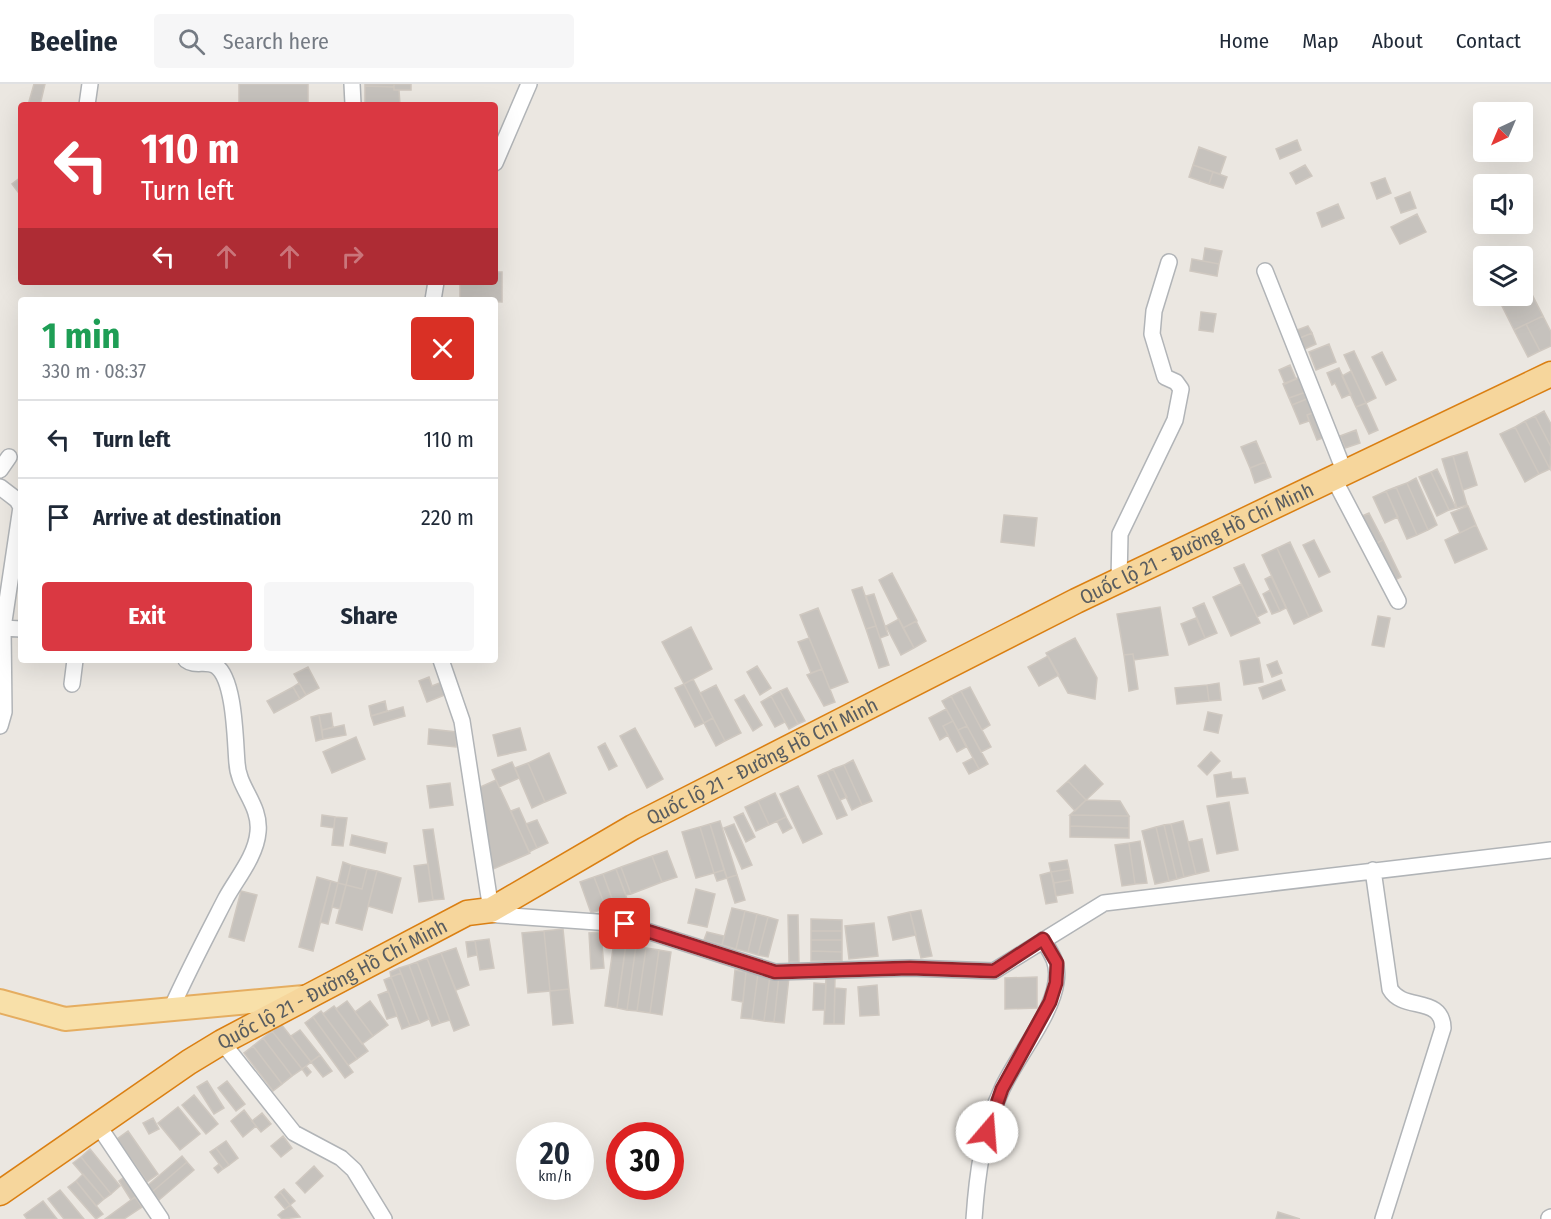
<!DOCTYPE html>
<html lang="en">
<head>
<meta charset="utf-8">
<style>
	:root { --surface:#fff; --page:#f6f6f7; --text:#1f2937; --muted:#747a83; --line:#e0e1e3; --accent:#da3842 }
	body { margin:0; font-family:"Fira Sans Condensed",sans-serif; background:var(--page); color:var(--text); height:100vh; display:flex; flex-direction:column; font-size:22px; white-space:nowrap }
	* { box-sizing:border-box; margin:0 }
	p { font-size:20px; color:var(--muted) }
	.icon { flex:none; width:33px; height:33px; fill:none; stroke:currentColor; stroke-width:2; stroke-linecap:round; stroke-linejoin:round }
	.map { position:relative; flex:1; overflow:hidden }
	.sheet { position:absolute; left:18px; top:213px; width:480px; height:366px; display:flex; flex-direction:column; background:var(--surface); border-radius:6px; box-shadow:0 6px 24px #0002 }
	.sheet>* { flex:none }
	.guide { position:absolute; left:18px; top:18px; width:480px; height:183px; border-radius:6px; box-shadow:0 6px 24px #0002; background:#da3842; color:#fff; overflow:hidden }
	.needle { width:39px; rotate:224deg }
	.controls { position:absolute; left:1473px; top:18px; display:grid; gap:12px }
	.controls a { display:grid; place-items:center; width:60px; height:60px; border-radius:6px; background:var(--surface); box-shadow:0 6px 24px #0002; font-size:30px }
	.speed { position:absolute; left:516px; top:1038px; display:flex; gap:12px; font-size:30px; font-weight:700; text-align:center }
	.speed>* { display:grid; place-content:center; width:78px; height:78px; border-radius:50%; background:var(--surface); box-shadow:0 6px 24px #0002; line-height:1 }
	.speed small { font-size:15px; font-weight:400 }
	.speed .limit { border:9px solid #d22; background:#fff; color:#111 }
	.pin { position:absolute; display:grid; place-items:center; width:51px; height:51px; color:#fff; margin:-26px; border-radius:12px; box-shadow:0 3px 9px #0006 }
	.me { position:absolute; width:66px; margin:-33px; rotate:18deg; stroke-linejoin:round; filter:drop-shadow(0 0 4px #0008) }
	.turn { display:flex; align-items:center; gap:21px; height:126px; padding:0 24px; font-size:27px }
	.turn .icon { width:78px; height:78px; stroke-width:2.5 }
	.turn b { display:block; font-size:42px; line-height:51px }
	.lanes { display:flex; align-items:center; height:57px; padding:0 24px; background:#0003; justify-content:center; gap:30px; direction:ltr }
	.lanes .off { opacity:.35 }
	.round { display:grid; place-items:center; flex:none; width:63px; height:63px; border-radius:6px; background:var(--page) }
	.headline { display:flex; align-items:center; justify-content:space-between; height:102px; padding:0 24px }
	h1 { font-size:36px; font-weight:700; line-height:45px; color:#1e9e55 }
	.cta { display:flex; gap:12px; margin-top:auto; padding:12px 24px }
	.cta a { flex:1; height:69px; border-radius:6px; background:var(--accent); color:#fff; font-size:24px; font-weight:700; line-height:69px; text-align:center }
	.cta a+a { background:var(--page); color:var(--text) }
	ul { padding:0; list-style:none }
	li { display:flex; align-items:center; gap:18px; height:78px; padding:0 24px; border-top:2px solid var(--line) }
	li div { flex:1 }
	li b { display:block; font-size:22px }
	li em { font-style:normal }
	header { display:flex; align-items:center; gap:36px; box-sizing:border-box; height:84px; padding:0 30px; background:var(--surface); border-bottom:2px solid var(--line) }
	header strong { font-size:28px }
	nav { display:flex; gap:33px; margin-inline-start:auto; font-size:21px }
	.search { width:420px; height:54px; background:var(--page); display:flex; align-items:center; gap:15px; box-sizing:border-box; padding:0 21px; border-radius:6px; color:var(--muted); font-size:22px }
	.map>svg:first-child { display:block }
	.building { fill:#c6c2bd; stroke:#cfc8c0; stroke-width:1.5 }
	.lines { fill:none; stroke-linecap:round; stroke-linejoin:round }
	.minor-casing { stroke:#b1b4b7; stroke-width:18 }
	.primary-casing { stroke:#e5ad60; stroke-width:26 }
	.trunk-casing { stroke:#da7f12; stroke-width:27 }
	.minor { stroke:#fff; stroke-width:15 }
	.primary { stroke:#f8e0a9; stroke-width:22 }
	.trunk { stroke:#f6d69c; stroke-width:24 }
	.route-casing { stroke:#8e242b; stroke-width:15 }
	.route { stroke:#da3842; stroke-width:10 }
	.labels { text-anchor:middle; dominant-baseline:central; stroke-width:6; stroke-linejoin:round; paint-order:stroke }
	.street-label { font-size:20px; fill:#595d60; stroke:#fff }
</style>
</head>
<body>
<header>
<strong>Beeline</strong>
<div class="search"><svg class="icon" aria-label="search" viewBox="0 0 24 24"><circle cx="10" cy="10" r="6"/><path d="M15 15l6 6"/></svg>Search here</div>
<nav><a>Home</a><a>Map</a><a>About</a><a>Contact</a></nav>
</header>
<div class="map">
<svg width="1551" height="1135" viewBox="0 0 1551 1135">
	<rect width="100%" height="100%" fill="#ebe7e1"/>
	<path class="building" d="M34 0H45L40 21H28Z
		M239 0H308V21H239Z
		M365 0H394V3L365 2Z
		M394 0H411V6H394Z
		M365 2 394 3V6H399L400 21H365Z
		M1297 56 1301 66 1280 75 1276 65Z
		M1199 63 1226 73 1220 90 1193 81Z
		M1193 81 1213 88 1209 100 1189 93Z
		M1305 81 1312 92 1296 100 1290 89Z
		M1213 88 1227 93 1223 104 1209 100Z
		M21 93V112L12 100Z
		M1385 94 1391 109 1377 115 1371 99Z
		M1410 108 1416 124 1401 129 1395 114Z
		M1338 120 1344 134 1322 143 1317 129Z
		M1417 130 1426 148 1400 160 1391 143Z
		M1205 164 1222 167 1219 180 1203 177Z
		M1192 175 1219 180 1217 192 1190 187Z
		M495 188H502V218L460 216V198H495Z
		M1522 191 1543 232 1514 246 1497 212H1522Z
		M1201 228 1216 230 1213 248 1199 246Z
		M1543 232 1551 248V262L1540 267 1526 240Z
		M1526 240 1540 267 1528 273 1514 246Z
		M1308 242 1312 249 1295 256 1292 248Z
		M1312 249 1316 260 1300 267 1295 256Z
		M1329 260 1336 278 1316 286 1309 268Z
		M1354 267 1376 314 1366 319 1344 271Z
		M1382 268 1396 296 1386 301 1372 273Z
		M1290 281 1296 295 1285 300 1279 286Z
		M1339 284 1351 310 1342 314 1335 299 1332 301 1327 289Z
		M1351 287 1366 319 1356 323 1342 292Z
		M1300 293 1306 308 1289 314 1283 300Z
		M1306 308 1309 314 1292 321 1289 314Z
		M1309 314 1315 328 1307 331 1309 337 1300 340 1292 321Z
		M1366 319 1378 346 1369 350 1356 323Z
		M1318 327 1328 352 1317 356 1307 331Z
		M1544 327 1551 340V363L1535 332Z
		M1535 332 1551 363 1550 385 1525 337Z
		M1525 337 1550 385 1539 390 1515 343Z
		M1515 343 1539 390 1525 398 1500 350Z
		M1356 346 1360 359 1345 364 1340 352Z
		M1256 357 1265 378 1250 384 1241 363Z
		M1467 368 1477 401 1463 406 1453 372Z
		M1453 372 1467 421 1457 424 1442 375Z
		M1265 378 1271 393 1255 399 1250 384Z
		M1437 385 1456 424 1449 426 1431 388Z
		M1431 388 1449 426 1437 432 1419 393Z
		M1416 394 1437 441 1428 446 1407 399Z
		M1407 399 1428 446 1417 451 1396 403Z
		M1396 403 1417 451 1407 455 1386 407Z
		M1386 407 1398 433 1385 439 1373 413Z
		M1468 422 1476 441 1460 449 1451 429Z
		M1369 429 1383 456 1373 461 1360 433Z
		M1004 431 1037 434 1034 462 1001 458Z
		M1476 441 1487 465 1455 479 1445 456Z
		M1314 456 1330 488 1319 493 1303 461Z
		M1383 456 1401 493 1391 498 1373 461Z
		M1290 458 1322 527 1309 533 1277 464Z
		M1277 464 1309 533 1294 540 1262 471Z
		M1244 480 1267 528 1257 533 1234 484Z
		M892 489 917 537 903 544 879 496Z
		M1271 492 1286 524 1280 527 1265 495Z
		M1241 500 1260 539 1231 552 1213 513Z
		M862 503 876 542 866 545 852 506Z
		M1270 506 1280 527 1272 530 1263 510Z
		M874 510 888 551 880 554 866 512Z
		M1204 519 1217 549 1205 554 1193 524Z
		M1160 523 1168 571 1134 576 1133 570 1124 571 1117 530Z
		M818 524 848 598 830 605 800 531Z
		M1378 532 1390 534 1384 563 1372 561Z
		M1196 534 1205 554 1189 561 1181 540Z
		M899 535 914 564 901 571 886 542Z
		M916 537 926 557 914 564 903 544Z
		M876 542 889 581 879 584 866 545Z
		M691 543 712 585 684 600 662 558Z
		M809 554 822 585 811 589 798 558Z
		M1075 554 1097 594 1095 615 1068 609 1046 569Z
		M1133 570 1138 605 1129 607 1124 571Z
		M1048 572 1059 591 1039 602 1028 583Z
		M1259 574 1263 598 1244 601 1240 577Z
		M1277 577 1282 589 1272 593 1267 581Z
		M757 582 771 604 760 611 747 588Z
		M308 583 319 604 306 611 294 590Z
		M822 585 835 618 824 622 807 591Z
		M429 593 432 602 442 598 447 610 427 618 419 597Z
		M693 595 713 634 704 639 684 600Z
		M1281 596 1285 606 1263 615 1259 604Z
		M299 599 306 611 300 615 293 603Z
		M1219 599 1221 616 1209 617 1207 601Z
		M684 600 704 639 695 643 675 604Z
		M716 601 741 649 725 657 700 609Z
		M1207 601 1209 617 1177 620 1175 604Z
		M293 603 300 615 274 629 267 617Z
		M970 603 990 641 982 646 961 607Z
		M787 604 805 637 798 640 780 607Z
		M780 607 798 640 789 645 771 612Z
		M961 607 991 663 981 668 951 612Z
		M744 611 762 641 753 647 735 616Z
		M771 612 785 638 775 643 761 618Z
		M951 612 967 642 958 646 942 617Z
		M385 617 387 627 371 632 369 622Z
		M403 623 405 632 374 641 371 632Z
		M946 625 953 637 943 642 948 651 940 656 929 634Z
		M1208 628 1222 631 1218 649 1204 646Z
		M331 629 333 643 322 646 319 631Z
		M319 631 323 655 316 657 311 633Z
		M713 634 725 657 716 662 704 639Z
		M953 637 966 663 957 668 943 642Z
		M344 641 346 651 323 655 322 646Z
		M967 642 988 680 979 685 958 646Z
		M520 644 526 666 498 672 493 651Z
		M635 644 663 695 647 704 620 652Z
		M429 645 457 648 456 663 428 660Z
		M356 653 365 675 332 689 323 668Z
		M605 659 617 682 609 686 598 663Z
		M1211 668 1220 677 1207 691 1198 682Z
		M549 669 566 709 545 718 528 679Z
		M973 674 979 685 969 690 963 679Z
		M853 676 872 717 862 721 844 681Z
		M512 678 519 694 499 703 492 686Z
		M528 679 545 718 532 724 515 684Z
		M844 681 862 721 852 726 833 685Z
		M1085 681 1103 700 1086 716 1068 697Z
		M833 685 847 713 840 716 827 688Z
		M827 688 847 731 837 735 818 692Z
		M1231 688 1232 695 1245 694 1248 709 1217 713 1214 691Z
		M496 696 530 769 491 786 476 705Z
		M1068 697 1086 716 1075 727 1057 707Z
		M450 699 453 721 430 724 427 702Z
		M798 702 822 750 803 759 780 710Z
		M775 709 786 733 769 741 758 717Z
		M1086 716 1120 717 1129 732 1070 731Z
		M758 717 769 741 756 747 745 723Z
		M1229 718 1238 766 1217 770 1207 722Z
		M519 724 537 764 529 768 511 727Z
		M743 729 755 753 746 758 734 733Z
		M322 731 335 733 334 744 321 742Z
		M1070 731 1129 732V744L1070 742Z
		M335 733 347 734 343 762 332 761Z
		M786 733 792 744 783 749 777 737Z
		M537 736 548 759 537 764 526 740Z
		M720 737 737 791 727 794 710 740Z
		M1183 737 1196 790 1184 793 1171 740Z
		M710 740 724 786 714 789 700 743Z
		M734 740 752 781 742 785 724 744Z
		M1171 740 1184 793 1177 795 1164 741Z
		M1164 741 1177 795 1169 797 1156 743Z
		M1070 742 1129 744V754L1070 753Z
		M700 743 714 789 696 794 682 748Z
		M1156 743 1169 797 1155 800 1142 747Z
		M433 745 444 815 433 816 423 746Z
		M352 751 387 759 385 769 350 761Z
		M1202 755 1209 787 1196 790 1188 758Z
		M1140 757 1147 799 1135 800 1129 759Z
		M1129 759 1135 800 1122 802 1115 761Z
		M667 767 677 793 662 798 652 772Z
		M652 772 662 798 631 810 621 783Z
		M1067 776 1069 785 1051 788 1049 779Z
		M343 778 351 781 346 801 338 799Z
		M428 780 433 816 419 818 414 782Z
		M351 781 367 785 362 805 346 801Z
		M621 783 631 810 626 811 616 785Z
		M367 785 377 787 362 846 336 839 346 801 362 805Z
		M616 785 630 823 617 828 603 790Z
		M1069 785 1071 796 1054 799 1051 788Z
		M724 786 727 794 717 797 714 789Z
		M377 787 401 794 392 829 368 822Z
		M1051 788 1057 818 1046 820 1040 791Z
		M603 790 614 820 606 824 594 793Z
		M737 791 745 816 735 819 727 794Z
		M317 793 331 797 313 867 299 863Z
		M594 793 606 824 591 829 580 798Z
		M1071 796 1073 809 1056 812 1054 799Z
		M331 797 338 799 328 840 320 838Z
		M338 799 346 801 340 825 332 823Z
		M696 805 715 810 707 843 688 839Z
		M241 807 257 811 244 857 229 853Z
		M732 824 745 827 736 865 722 861Z
		M921 826 932 872 921 874 910 828Z
		M745 827 757 830 748 868 736 865Z
		M910 828 916 851 893 856 888 833Z
		M757 830 768 833 758 871 748 868Z
		M788 831H798L799 878H789Z
		M768 833 778 836 768 873 758 871Z
		M811 835 842 836V847H811Z
		M874 839 878 872 849 875 845 842Z
		M563 845 569 905 550 907 544 847Z
		M544 847 550 907 528 909 522 849Z
		M811 847H842V856H811Z
		M601 848 604 884 591 885 589 849Z
		M707 848 724 852 722 861 704 856Z
		M615 850 627 852 617 924 605 922Z
		M489 855 494 884 480 886 475 857Z
		M811 856H842V868L811 867Z
		M475 857 477 871 468 873 466 858Z
		M626 861 636 862 627 926 617 924Z
		M636 862 646 864 637 927 627 926Z
		M456 864 469 901 456 906 441 869Z
		M646 864 659 866 650 929 637 927Z
		M659 866 671 868 662 931 650 929Z
		M811 867 842 868V877H811Z
		M441 869 469 941 454 947 427 874Z
		M427 874 450 936 440 939 417 878Z
		M417 878 440 939 432 942 409 881Z
		M409 881 429 935 420 939 399 884Z
		M399 884 401 889 391 893 390 888Z
		M735 886 746 888 743 918 732 916Z
		M746 888 758 889 752 935 741 934Z
		M401 889 420 939 410 942 391 893Z
		M758 889 770 891 764 937 752 935Z
		M770 891 779 892 774 938 764 937Z
		M779 892 789 893 784 939 774 938Z
		M391 893 410 942 402 945 384 896Z
		M1037 893V924L1005 925V894Z
		M826 894H835L834 940H824Z
		M814 899 826 900 825 926H813Z
		M877 901 879 931 860 932 858 903Z
		M835 904 846 905 844 940H834Z
		M569 905 573 939 553 941 550 907Z
		M388 907 397 932 387 935 378 911Z
		M347 917 373 952 362 960 336 925Z
		M370 917 388 941 373 952 355 928Z
		M334 922 368 967 357 975 323 930Z
		M321 927 357 975 348 981 313 933Z
		M313 933 353 988 345 994 305 939Z
		M281 940 311 978 302 985 272 947Z
		M300 946 320 971 311 978 291 952Z
		M272 947 302 985 292 992 263 954Z
		M263 954 292 992 282 1000 253 962Z
		M253 962 282 1000 273 1007 244 969Z
		M320 971 332 987 323 993 311 978Z
		M306 982 311 988 307 992 302 985Z
		M207 997 224 1024 214 1030 197 1003Z
		M227 997 245 1020 236 1027 218 1004Z
		M194 1011 218 1040 206 1050 182 1021Z
		M178 1023 200 1050 180 1066 158 1039Z
		M244 1026 256 1042 243 1053 231 1037Z
		M262 1029 271 1040 261 1048 252 1037Z
		M153 1034 159 1045 149 1050 143 1039Z
		M128 1047 158 1090 147 1098 117 1055Z
		M283 1052 292 1064 281 1073 271 1062Z
		M226 1057 238 1074 229 1081 216 1064Z
		M216 1064 229 1081 223 1085 210 1068Z
		M90 1065 120 1102 111 1110 81 1073Z
		M182 1072 187 1078 152 1108 147 1102Z
		M81 1073 111 1110 104 1115 73 1079Z
		M187 1078 194 1086 159 1116 152 1108Z
		M219 1080 223 1085 218 1089 214 1084Z
		M314 1082 323 1092 305 1109 296 1099Z
		M83 1090 104 1115 96 1122 76 1097Z
		M127 1091 140 1110 131 1116 119 1097Z
		M76 1097 103 1130 96 1135 68 1103Z
		M284 1105 295 1117 290 1121 280 1108Z
		M60 1106 84 1135H64L48 1115Z
		M280 1108 290 1121 285 1125 275 1113Z
		M135 1113 142 1123 124 1135H105Z
		M43 1117 57 1135H27L24 1131Z
		M290 1121 300 1133 282 1135 278 1131Z
		M1278 1128 1300 1135H1276Z"/>
	<g class="lines">
		<defs>
			<path id="minor" d="M352 0 353 20
				M87 21 90 0
				M495 79 529 0
				M1265 187 1345 389
				M433 216 436 198
				M0 386 9 373
				M1334 395 1398 517
				M0 403 17 416 21 423
				M1119 497 1120 450 1175 336 1181 305 1176 298 1165 293 1152 250 1154 227 1169 178
				M3 544 21 545
				M441 576 462 637 491 826
				M72 600 75 576
				M0 642 4 628 3 544 21 423
				M1373 786 1390 905C1403 928 1442 911 1443 944L1383 1135
				M484 830 625 840 775 888 910 884 994 887 1104 819 1551 766
				M171 925C188 887 207 851 226 814 237 794 256 772 258 748 261 721 238 704 237 679 235 657 235 595 216 582 206 576 195 583 186 576
				M222 958 294 1049 341 1074 354 1086 384 1135
				M98 1041 161 1135
				M1549 1134 1551 1133
				M974 1135C977 1091 983 1045 1002 1005 1016 974 1052 931 1056 898 1059 880 1052 870 1043 856"/>
			<path id="primary" d="M0 917 65 935 304 913"/>
			<g id="trunk">
				<path id="s1" d="M0 1109 189 978 222 958 467 829 491 826 633 743 1076 517 1551 290"/>
			</g>
		</defs>
		<use href="#minor" class="minor-casing"/>
		<use href="#primary" class="primary-casing"/>
		<use href="#trunk" class="trunk-casing"/>
		<use href="#minor" class="minor"/>
		<use href="#primary" class="primary"/>
		<use href="#trunk" class="trunk"/>
	</g>
	<g class="lines">
		<defs>
			<path id="route" d="M625 840 775 888 910 884 994 887 1043 855 1057 879 1056 899 1050 918 1002 1005 987 1048"/>
		</defs>
		<use href="#route" class="route-casing"/>
		<use href="#route" class="route"/>
	</g>
	<g class="labels">
		<g class="street-label">
			<text stroke="none"><textPath href="#s1" startOffset="1365">Quốc lộ 21 - Đường Hồ Chí Minh</textPath></text>
			<text stroke="none"><textPath href="#s1" startOffset="879">Quốc lộ 21 - Đường Hồ Chí Minh</textPath></text>
			<text stroke="none"><textPath href="#s1" startOffset="393">Quốc lộ 21 - Đường Hồ Chí Minh</textPath></text>
		</g>
	</g>
</svg>
<div class="controls">
<a><svg class="needle" viewBox="-14 -14 28 28"><path d="M0-13l5 13h-10z" fill="#e53935"/><path d="M0 13l5-13h-10z" fill="#747a83"/></svg></a>
<a><svg class="icon" aria-label="sound" viewBox="0 0 24 24"><path d="M4 9h4l5-4v14l-5-4H4zM17 9q2 3 0 6"/></svg></a>
<a><svg class="icon" aria-label="layers" viewBox="0 0 24 24"><path d="M12 4l9 5-9 5-9-5zM3 14l9 5 9-5"/></svg></a>
</div>
<div class="speed"><div>20<small>km/h</small></div><div class="limit">30</div></div>
<div class="pin" style="left:625px;top:840px;background:#d93025"><svg class="icon" aria-label="arrive" viewBox="0 0 24 24"><path d="M6 21V4h12l-3 4 3 4H6"/></svg></div>
<svg class="me" style="left:987px;top:1048px" viewBox="-20 -20 40 40"><circle r="19" fill="#fff"/><path d="M0-13L10 11 0 6-10 11z" fill="#da3842"/></svg>
<div class="guide">
<div class="turn"><svg class="icon" aria-label="left" viewBox="0 0 24 24"><path d="M17 20v-9H6M10 6l-5 5 5 5"/></svg><div><b>110 m</b>Turn left</div></div>
<div class="lanes"><svg class="icon" aria-label="left" viewBox="0 0 24 24"><path d="M17 20v-9H6M10 6l-5 5 5 5"/></svg><svg class="icon off" aria-label="ahead" viewBox="0 0 24 24"><path d="M12 20V5M6 11l6-6 6 6"/></svg><svg class="icon off" aria-label="ahead" viewBox="0 0 24 24"><path d="M12 20V5M6 11l6-6 6 6"/></svg><svg class="icon off" aria-label="right" viewBox="0 0 24 24"><path d="M7 20v-9h11M14 6l5 5-5 5"/></svg></div>
</div>
<section class="sheet">
<div class="headline"><div><h1>1 min</h1><p>330 m · 08:37</p></div><a class="round" style="background:#d93025;color:#fff"><svg class="icon" aria-label="close" viewBox="0 0 24 24"><path d="M6 6l12 12M18 6L6 18"/></svg></a></div>
<ul>
<li><svg class="icon" aria-label="left" viewBox="0 0 24 24"><path d="M17 20v-9H6M10 6l-5 5 5 5"/></svg><div><b>Turn left</b></div><em>110 m</em></li>
<li><svg class="icon" aria-label="arrive" viewBox="0 0 24 24"><path d="M6 21V4h12l-3 4 3 4H6"/></svg><div><b>Arrive at destination</b></div><em>220 m</em></li>
</ul>
<div class="cta"><a>Exit</a><a>Share</a></div>
</section>
</div>
</body>
</html>
